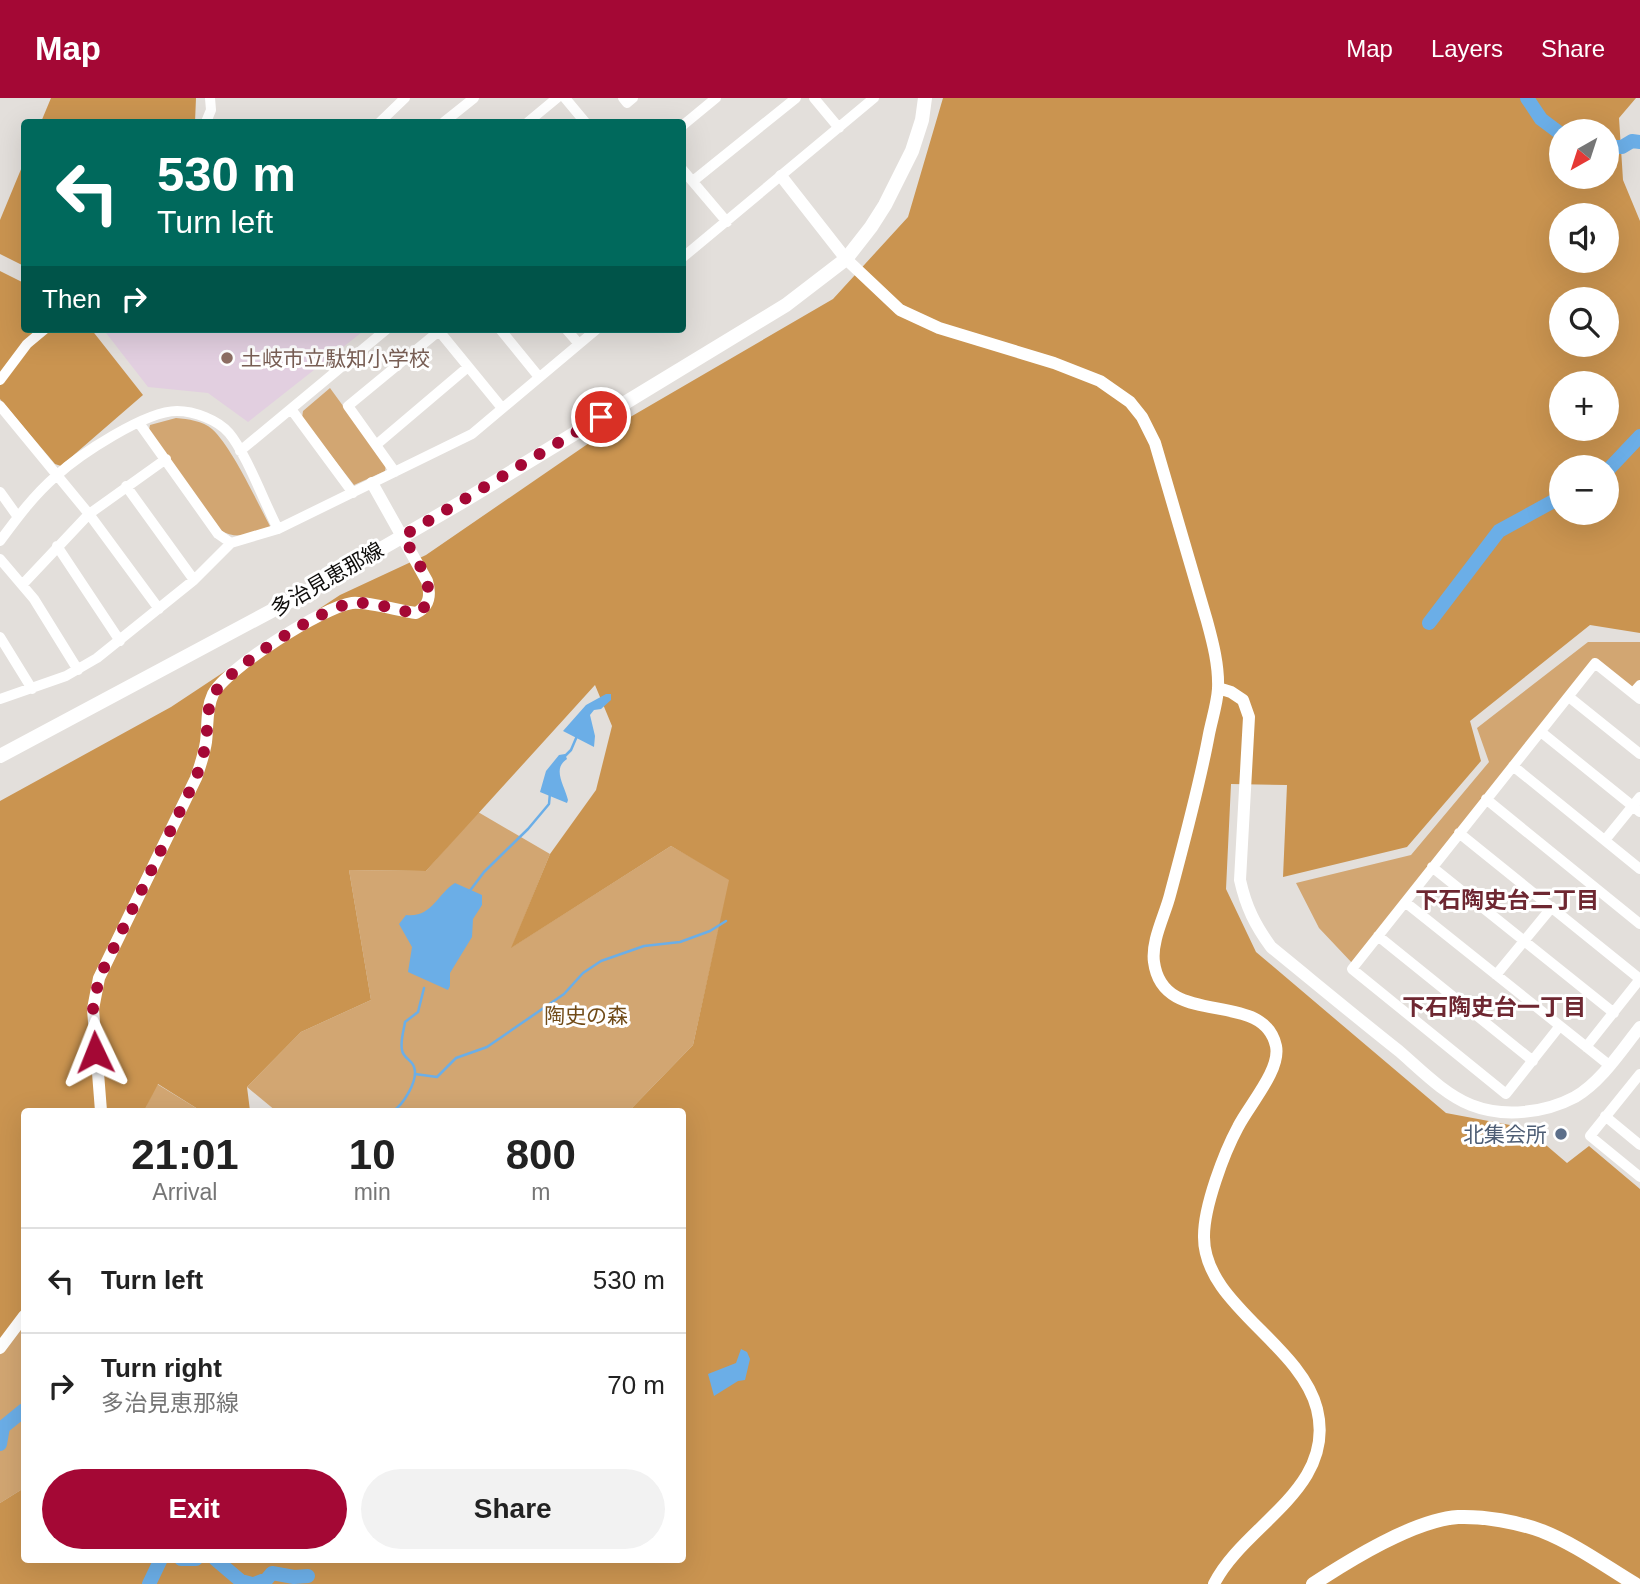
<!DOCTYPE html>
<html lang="en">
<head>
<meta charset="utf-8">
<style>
	:root { --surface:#fff; --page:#f2f2f2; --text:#222; --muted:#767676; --line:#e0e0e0; --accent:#a40835 }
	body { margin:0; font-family:Helvetica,"Noto Sans JP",sans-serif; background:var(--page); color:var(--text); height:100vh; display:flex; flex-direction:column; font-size:26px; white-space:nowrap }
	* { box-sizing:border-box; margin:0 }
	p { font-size:23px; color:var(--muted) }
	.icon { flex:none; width:38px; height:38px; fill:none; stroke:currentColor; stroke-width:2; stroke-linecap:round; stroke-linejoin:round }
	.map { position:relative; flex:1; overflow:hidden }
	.panel { position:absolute; left:21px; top:1010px; width:665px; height:455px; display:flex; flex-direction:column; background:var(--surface); border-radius:7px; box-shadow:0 7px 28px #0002 }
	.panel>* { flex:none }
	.banner { position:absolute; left:21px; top:21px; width:665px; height:214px; border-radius:7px; box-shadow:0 7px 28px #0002; background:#00695c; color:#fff; overflow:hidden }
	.needle { width:46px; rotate:219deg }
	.buttons { position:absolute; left:1549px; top:21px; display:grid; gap:14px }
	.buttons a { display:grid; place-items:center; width:70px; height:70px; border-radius:50%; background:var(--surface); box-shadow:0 7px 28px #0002; font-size:35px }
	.pin { position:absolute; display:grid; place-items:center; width:60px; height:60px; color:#fff; margin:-30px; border:4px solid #fff; border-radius:50%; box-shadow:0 2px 7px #0007 }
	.me { position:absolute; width:77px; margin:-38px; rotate:358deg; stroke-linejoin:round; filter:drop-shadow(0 0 5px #0008) }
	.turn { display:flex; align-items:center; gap:24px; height:147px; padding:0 21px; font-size:32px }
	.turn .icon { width:91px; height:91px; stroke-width:2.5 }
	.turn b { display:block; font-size:49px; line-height:60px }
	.then { display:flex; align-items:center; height:66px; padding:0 21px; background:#0003; gap:14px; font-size:26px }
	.eta { display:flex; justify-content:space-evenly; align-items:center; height:119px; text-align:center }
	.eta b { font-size:42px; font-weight:700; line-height:49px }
	.action { display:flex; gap:14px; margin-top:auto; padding:14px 21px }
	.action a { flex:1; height:80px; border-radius:42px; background:var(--accent); color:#fff; font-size:28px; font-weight:700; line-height:80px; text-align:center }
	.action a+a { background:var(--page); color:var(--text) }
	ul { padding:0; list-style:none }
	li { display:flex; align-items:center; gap:21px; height:105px; padding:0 21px; border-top:2px solid var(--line) }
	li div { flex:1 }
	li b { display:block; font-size:26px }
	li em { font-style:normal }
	header { display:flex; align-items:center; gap:42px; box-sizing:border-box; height:98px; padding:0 35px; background:var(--accent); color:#fff }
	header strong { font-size:33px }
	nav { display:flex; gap:38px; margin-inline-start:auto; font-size:24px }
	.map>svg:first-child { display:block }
	.education { fill:#e2cfe0 }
	.green { fill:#d2a672 }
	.forest { fill:#ca9450; fill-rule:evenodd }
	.water { fill:#6baee7 }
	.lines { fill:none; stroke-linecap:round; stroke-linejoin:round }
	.stream { stroke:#6baee7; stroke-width:2.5 }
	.river { stroke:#6baee7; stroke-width:14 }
	.minor { stroke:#fff; stroke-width:10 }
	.tertiary { stroke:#fff; stroke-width:12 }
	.secondary { stroke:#fff; stroke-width:14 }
	.primary { stroke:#fff; stroke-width:14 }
	.route { stroke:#a40835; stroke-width:12; stroke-dasharray:0 21.6 }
	.education-dot { fill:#8d6e63; stroke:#fff; stroke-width:2.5 }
	.service-dot { fill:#5c6f8a; stroke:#fff; stroke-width:2.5 }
	.labels { text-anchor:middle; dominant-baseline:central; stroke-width:6; stroke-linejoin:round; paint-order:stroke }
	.education-label { font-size:21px; fill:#785e54; stroke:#fff; text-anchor:start }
	.street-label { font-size:21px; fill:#0d0c0a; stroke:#fff }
	.park-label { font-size:21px; fill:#724c19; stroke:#fff }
	.service-label { font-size:21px; fill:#4e5e75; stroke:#fff; text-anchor:end }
	.neighbourhood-label { font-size:23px; font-weight:bold; fill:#6e2731; stroke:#fff }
</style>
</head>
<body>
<header>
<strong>Map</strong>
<nav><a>Map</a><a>Layers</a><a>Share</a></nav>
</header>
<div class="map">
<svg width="1640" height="1486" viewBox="0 0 1640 1486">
	<rect width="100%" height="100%" fill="#e3dfdb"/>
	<path class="education" d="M103 231H366L248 324 208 295 148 289Z"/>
	<path class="green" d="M330 290 386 367 385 373 354 387 302 320 303 313Z
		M176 320C188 321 203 323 212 331 232 349 257 404 271 430 253 435 237 443 220 432L149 332 150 327Z
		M1588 544H1640V582L1633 591 1595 561 1353 866 1319 830 1296 785 1411 757 1489 664 1477 630Z
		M478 714 550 756 512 849 671 748 730 781 693 947 629 1013H276L247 989 301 934 371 902 349 772 426 773Z
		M157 986 201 1013H144Z
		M24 1225V1390L0 1405V1257Z"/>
	<path class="forest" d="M51 0H196L195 24H41Z
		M943 0H1636L1619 20 1623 82 1640 123V535L1590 527 1470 623 1481 663 1407 749 1283 779 1287 687 1231 686 1226 791 1256 854 1446 1015 1526 1030 1567 1065 1589 1048 1640 1091V1486H0V1405L24 1390V1461H682V1013H629L693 947 729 782 671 748 511 850 550 756 596 692 612 628 595 587 426 773 349 772 371 902 301 934 247 989 250 1013H201L158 986 144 1013H24V1225L0 1257V703L171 609 340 497 426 457 608 332 833 201 908 119ZM1561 33H1606V79H1561ZM1561 117H1606V163H1561ZM1561 201H1606V247H1561ZM1561 285H1606V331H1561ZM1561 369H1606V415H1561Z
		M24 64V168L0 156V122Z
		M0 173 24 185V231H91L143 297 61 368 55 366 0 301Z"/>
	<path class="water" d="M606 596H611V602L601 611 594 612 590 617 595 638 594 649 563 633 586 607Z
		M565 656 567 661C552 671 564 686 568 702L567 705 540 694 546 673 559 657Z
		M455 785 482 797V807L473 821 472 839 450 875V888L448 892 408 874 412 849 399 826 406 817C432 820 437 796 455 785Z
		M741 1251 747 1254 750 1261 745 1282 738 1283 714 1298 708 1276 736 1265Z"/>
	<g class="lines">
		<path class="stream" d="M564 659 571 652 577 638
			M469 794 484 774 528 731 549 706 550 695
			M415 976 437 979 456 960 487 949 564 896 583 875 601 863 644 848 680 844 710 833 726 823
			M393 1013C403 1007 419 982 414 969 412 962 403 960 402 952 400 943 404 932 405 924L418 914 424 890"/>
		<path class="river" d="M1527 0 1541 21 1561 36
			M1606 49H1622L1632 43 1640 44
			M1606 374 1640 338
			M1429 525 1499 433 1561 399
			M0 1346 3 1329 24 1312
			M181 1461H196
			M215 1461 241 1483 252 1486
			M149 1486 161 1461
			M254 1486 267 1481 272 1475 294 1479 308 1478"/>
		<path class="minor" d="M565 0 585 24
			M623 0 627 5 633 0
			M814 0 839 30
			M206 24 211 12 210 0
			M380 24 405 0
			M444 24 474 0
			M528 24 557 0
			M682 28 716 0
			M682 71 727 124
			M693 83 796 0
			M682 160 874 0
			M500 231 539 279
			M566 231 579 246
			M0 282 27 246 45 231
			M0 308 89 416 159 511
			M291 311 353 395
			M139 325 218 436 231 445
			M376 347 468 269
			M240 353 387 231
			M395 374 348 308 439 233 502 310
			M126 388 194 482
			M0 394 18 419
			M0 443C17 420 34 397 56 378 79 357 145 313 177 313 194 313 218 322 229 335 246 355 265 406 278 431
			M57 448 120 543
			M0 461 34 501 78 572
			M23 486 89 416 166 361
			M0 539 32 591
			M1633 595 1640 587
			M1569 599 1640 656
			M0 601 66 578 97 560 194 482 231 445 278 431 472 336 597 231
			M1541 634 1640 714
			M1513 668 1640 771
			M1486 701 1640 826
			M1459 735 1640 881
			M1605 742 1640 699
			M1432 769 1614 915
			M1405 804 1609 967
			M1378 838 1533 963
			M1496 877 1552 809
			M1559 929 1506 996 1352 871 1595 565 1640 601
			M1586 949 1640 881
			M1640 976 1590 1038 1640 1079
			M1605 1018 1640 1047"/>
		<path class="tertiary" d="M781 78 846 161 900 212 939 230 1054 265 1100 283 1130 304 1142 319 1155 345 1207 523C1213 545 1219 568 1218 591 1217 606 1212 621 1209 636 1199 690 1184 744 1170 797 1165 817 1151 843 1154 864 1163 933 1263 889 1276 948 1281 972 1249 1007 1238 1029 1224 1055 1204 1108 1204 1138 1203 1206 1300 1245 1317 1311 1337 1391 1243 1427 1214 1486
			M1218 590 1231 594 1243 602 1249 619 1240 782C1246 809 1255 827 1271 849 1314 884 1356 919 1399 953 1421 972 1444 996 1471 1007 1504 1020 1545 1015 1575 999 1601 984 1621 953 1640 929
			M101 1013 93 911 99 880 196 680C200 668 204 657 206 644 208 628 206 611 213 596 227 570 323 509 352 505 366 503 400 513 416 515 430 508 431 497 427 483L372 385
			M0 1250 24 1218"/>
		<path class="secondary" d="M1313 1486C1350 1462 1414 1422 1458 1419 1485 1418 1517 1424 1542 1433 1575 1446 1605 1468 1635 1486"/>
		<path class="primary" d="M0 658 305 495 467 401 786 207 846 161 871 129 885 107 912 53 922 22 925 0"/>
	</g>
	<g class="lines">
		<path class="route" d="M95 954 93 911 99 880 196 680C200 668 204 656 206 644 208 628 206 611 214 596 227 571 323 509 352 505 369 503 399 512 416 516 446 499 414 459 403 438L601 319"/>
	</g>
	<circle class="education-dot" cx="227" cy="260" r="7"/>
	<circle class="service-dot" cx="1561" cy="1036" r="7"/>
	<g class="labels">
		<g class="education-label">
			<text x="241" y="260">土岐市立駄知小学校</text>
		</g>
		<g class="street-label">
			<text transform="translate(327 481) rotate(-30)">多治見恵那線</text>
		</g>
		<g class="park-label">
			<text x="586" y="917">陶史の森</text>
		</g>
		<g class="service-label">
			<text x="1547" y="1036">北集会所</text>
		</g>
		<g class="neighbourhood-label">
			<text x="1507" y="802">下石陶史台二丁目</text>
			<text x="1494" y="909">下石陶史台一丁目</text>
		</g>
	</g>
</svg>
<div class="buttons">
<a><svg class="needle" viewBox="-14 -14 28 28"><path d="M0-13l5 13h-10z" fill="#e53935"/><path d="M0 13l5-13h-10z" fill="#767676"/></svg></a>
<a><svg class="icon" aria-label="sound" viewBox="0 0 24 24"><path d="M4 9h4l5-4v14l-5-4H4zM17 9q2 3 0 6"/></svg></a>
<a><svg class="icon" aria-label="search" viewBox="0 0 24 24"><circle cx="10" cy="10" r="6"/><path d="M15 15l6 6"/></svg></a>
<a>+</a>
<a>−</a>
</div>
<div class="pin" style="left:601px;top:319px;background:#d93025"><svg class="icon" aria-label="arrive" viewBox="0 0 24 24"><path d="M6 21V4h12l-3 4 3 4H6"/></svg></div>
<svg class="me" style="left:95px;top:954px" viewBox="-20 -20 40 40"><path d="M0-17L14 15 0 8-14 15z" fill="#a40835" stroke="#fff" stroke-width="4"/></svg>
<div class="banner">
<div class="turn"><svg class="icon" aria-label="left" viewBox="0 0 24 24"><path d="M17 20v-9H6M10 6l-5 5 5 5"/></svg><div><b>530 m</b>Turn left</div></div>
<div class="then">Then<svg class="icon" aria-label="right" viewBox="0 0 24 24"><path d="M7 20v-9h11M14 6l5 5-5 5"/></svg></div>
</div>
<section class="panel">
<div class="eta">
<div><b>21:01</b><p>Arrival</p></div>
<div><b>10</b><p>min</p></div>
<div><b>800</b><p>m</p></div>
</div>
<ul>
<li><svg class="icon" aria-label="left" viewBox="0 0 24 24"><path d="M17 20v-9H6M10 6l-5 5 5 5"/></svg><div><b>Turn left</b></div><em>530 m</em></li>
<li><svg class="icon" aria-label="right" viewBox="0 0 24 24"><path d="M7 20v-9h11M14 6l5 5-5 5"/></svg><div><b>Turn right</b><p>多治見恵那線</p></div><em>70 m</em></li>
</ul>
<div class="action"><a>Exit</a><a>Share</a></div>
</section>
</div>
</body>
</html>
